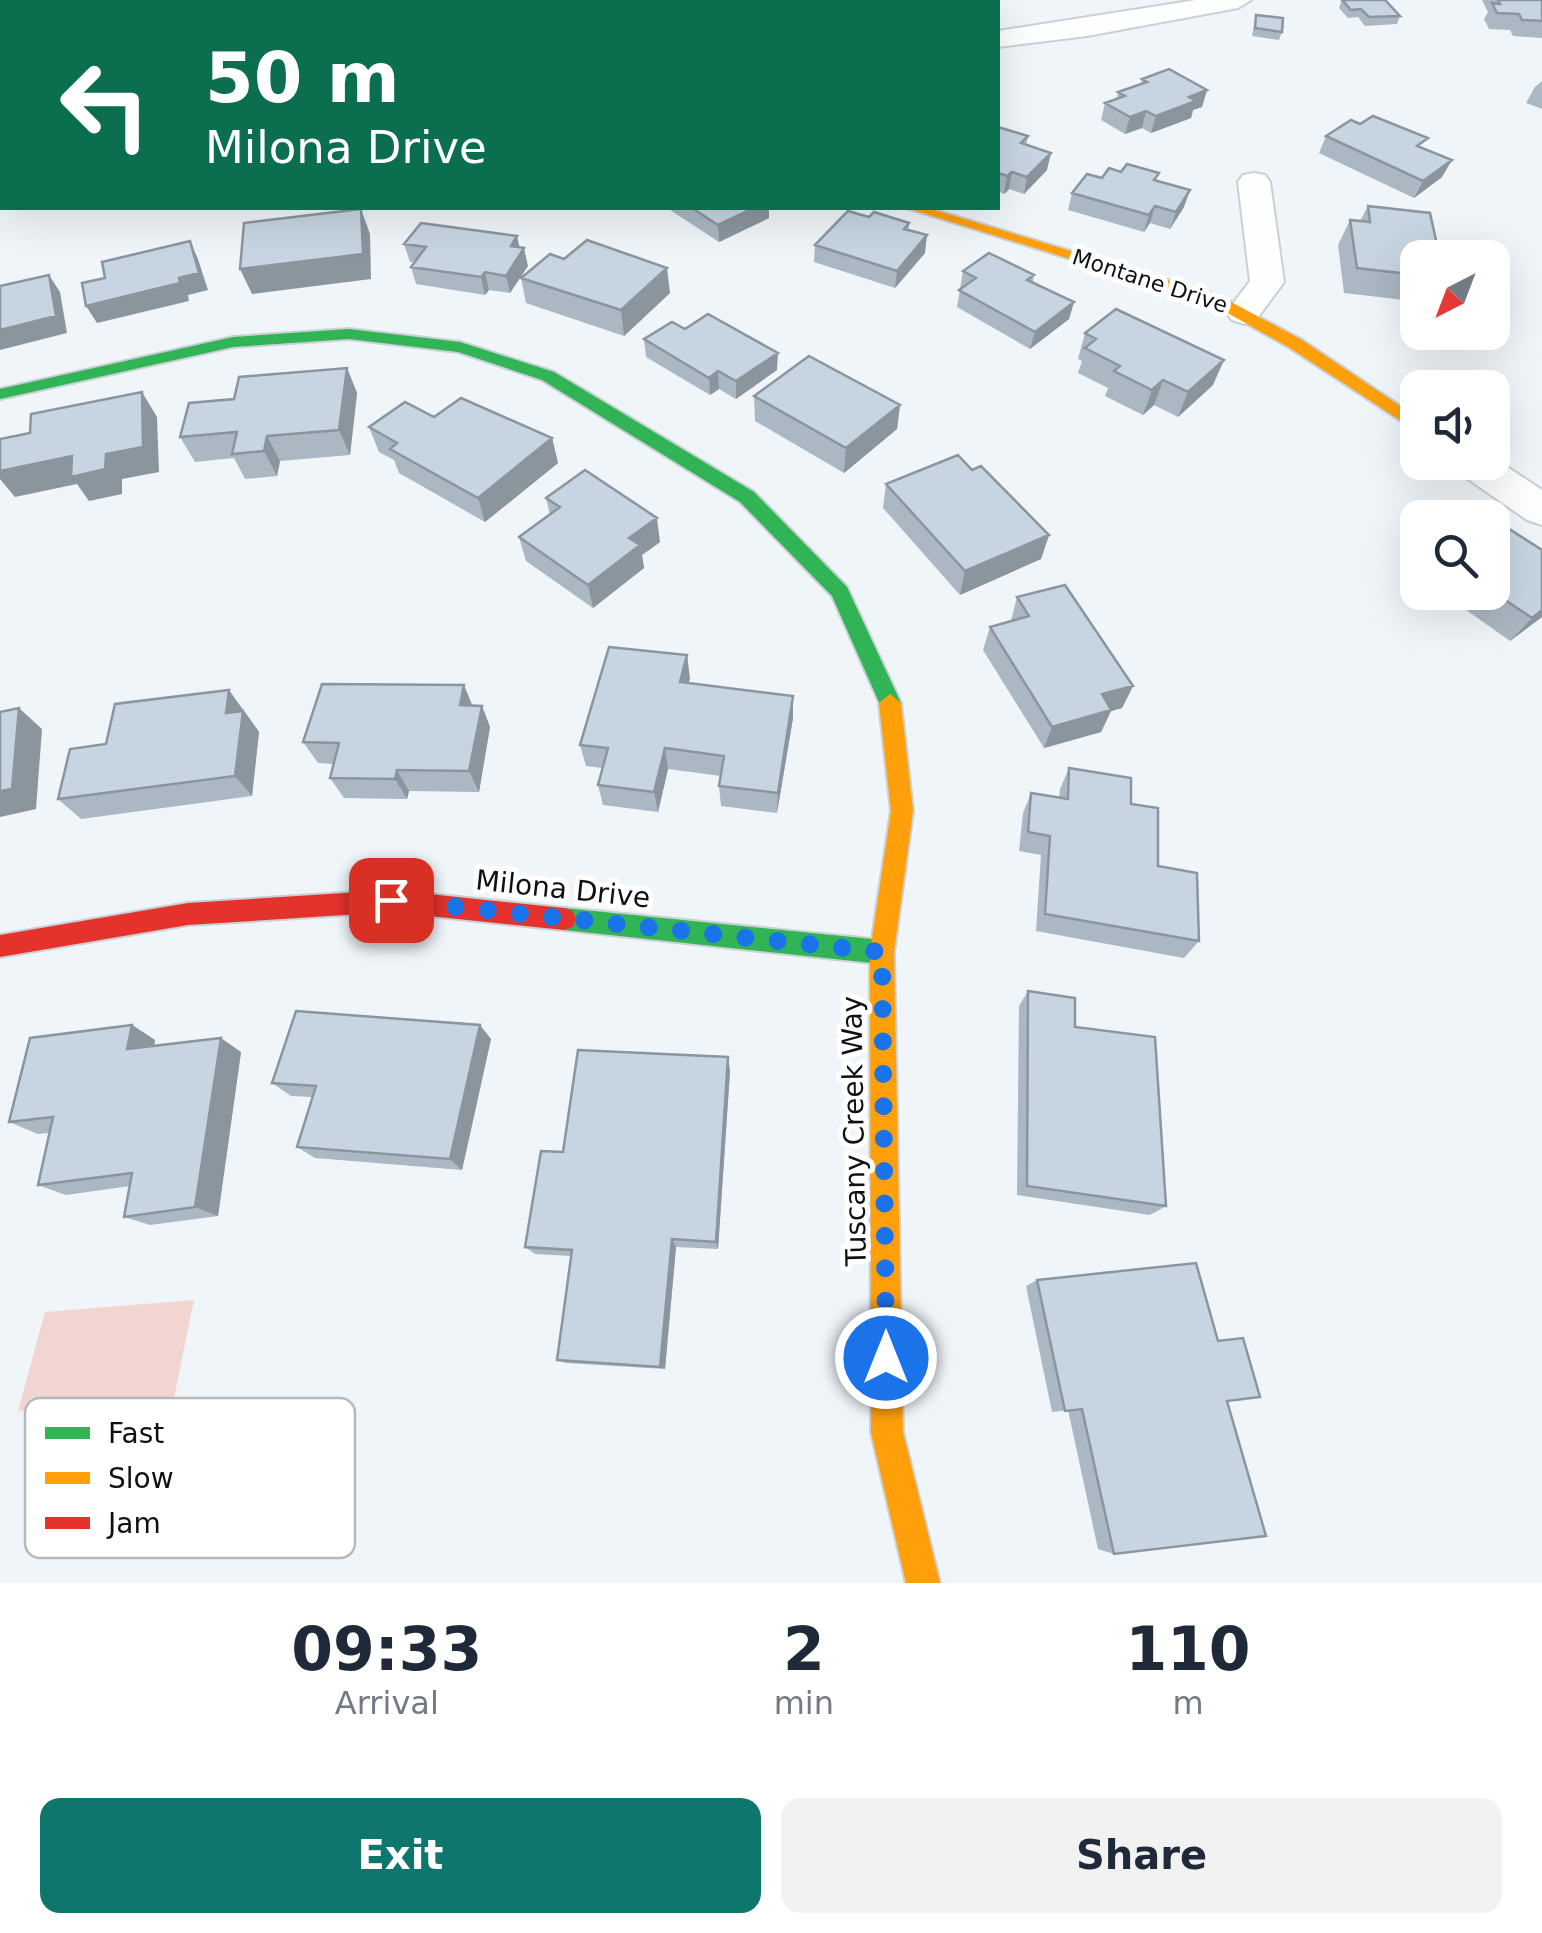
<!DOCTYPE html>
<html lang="en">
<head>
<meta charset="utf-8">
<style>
	:root { --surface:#fff; --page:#f2f2f3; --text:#1f2937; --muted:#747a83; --accent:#0f766e }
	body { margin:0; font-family:"DejaVu Sans",sans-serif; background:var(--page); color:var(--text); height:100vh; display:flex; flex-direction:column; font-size:38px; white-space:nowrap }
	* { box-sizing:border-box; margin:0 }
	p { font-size:32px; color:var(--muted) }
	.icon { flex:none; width:55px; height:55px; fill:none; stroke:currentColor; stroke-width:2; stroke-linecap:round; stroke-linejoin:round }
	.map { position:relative; height:1583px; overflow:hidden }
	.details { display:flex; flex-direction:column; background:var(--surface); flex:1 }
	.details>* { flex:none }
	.banner { position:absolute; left:0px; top:0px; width:1000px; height:210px; box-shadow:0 10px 40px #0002; background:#0b6e4f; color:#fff; overflow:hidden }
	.needle { width:65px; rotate:222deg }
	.fabs { position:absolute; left:1400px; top:240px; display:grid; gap:20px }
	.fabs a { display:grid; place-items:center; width:110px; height:110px; border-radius:20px; background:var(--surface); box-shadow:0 10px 40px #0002; font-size:50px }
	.pin { position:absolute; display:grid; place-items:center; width:85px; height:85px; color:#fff; margin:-42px; border-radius:20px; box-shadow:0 5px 15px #0006 }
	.me { position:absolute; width:110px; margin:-55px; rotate:0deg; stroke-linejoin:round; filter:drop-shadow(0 0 8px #0008) }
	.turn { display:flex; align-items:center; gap:35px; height:210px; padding:0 40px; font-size:45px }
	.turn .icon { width:130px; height:130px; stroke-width:2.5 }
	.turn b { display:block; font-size:70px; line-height:85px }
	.eta { display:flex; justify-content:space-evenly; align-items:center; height:170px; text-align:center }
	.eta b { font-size:60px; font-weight:700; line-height:70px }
	.primary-button { display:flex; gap:20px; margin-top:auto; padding:20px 40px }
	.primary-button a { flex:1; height:115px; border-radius:20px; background:var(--accent); color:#fff; font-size:40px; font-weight:700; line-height:115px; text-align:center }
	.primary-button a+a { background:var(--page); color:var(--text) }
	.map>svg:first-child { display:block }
	.green { fill:#f2d4d1 }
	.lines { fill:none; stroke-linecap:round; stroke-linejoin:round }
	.street-casing { stroke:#cbd0d4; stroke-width:4 }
	.fast-casing { stroke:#cbd0d4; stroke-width:4 }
	.slow-casing { stroke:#cbd0d4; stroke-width:4 }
	.jam-casing { stroke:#cbd0d4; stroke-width:4 }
	.street { fill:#fdfefe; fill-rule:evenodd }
	.fast { fill:#30b455; fill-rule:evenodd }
	.slow { fill:#ff9f0a; fill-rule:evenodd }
	.jam { fill:#e5322d; fill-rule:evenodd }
	.wall { fill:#abb7c2 }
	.shaded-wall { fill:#8b959e }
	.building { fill:#c7d5e2; stroke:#8b959e; stroke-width:2.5 }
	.route { stroke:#1a73e8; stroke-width:18; stroke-dasharray:0 32.4 }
	.labels { text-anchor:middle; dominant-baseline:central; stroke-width:10; stroke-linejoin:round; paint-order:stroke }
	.far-street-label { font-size:22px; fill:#0d1115; stroke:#fff }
	.street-label { font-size:28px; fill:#0d1115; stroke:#fff }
	.key { fill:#fff; stroke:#b6b8b9; stroke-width:2.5 }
	.key-label { font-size:28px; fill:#0d1115 }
</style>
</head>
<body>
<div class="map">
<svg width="1542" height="1583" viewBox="0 0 1542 1583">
	<rect width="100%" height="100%" fill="#f0f5fa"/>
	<path class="green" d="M194 1300 174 1398 18 1411 45 1312Z"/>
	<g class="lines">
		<defs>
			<path id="street" d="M439 0H484L485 2H441Z
				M1196 0H1251L1238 8 1087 36 998 47V31Z
				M1254 173 1265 175 1270 182 1284 282 1256 320 1244 324 1232 320 1226 313 1250 281 1238 182 1243 175Z
				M0 187 2 188V207H0Z
				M1492 457 1542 490V525L1527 520 1458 472 1452 462H1492Z"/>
			<path id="fast" d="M349 329 460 342 554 372 754 492 847 587 901 703 898 709H882L832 596 740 502 542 380 458 352 349 339 233 347 0 399V389L233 337Z
				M564 908 882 940 891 944 894 952 891 960 882 964 564 930 555 927 552 919 555 911Z"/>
			<path id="slow" d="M907 208H928L1220 296 1302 340 1418 418V432L1290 348 1208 302Z
				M890 694 901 703 913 811 894 952 903 1432 940 1583H906L871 1432 870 952 891 811 879 703Z"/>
			<path id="jam" d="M391 890 564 908 573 911 576 919 573 927 564 930 391 912 188 925 0 957V935L188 903Z"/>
		</defs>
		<use href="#street" class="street-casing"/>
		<use href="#fast" class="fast-casing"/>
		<use href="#slow" class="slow-casing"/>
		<use href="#jam" class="jam-casing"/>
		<use href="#street" class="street"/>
		<use href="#fast" class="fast"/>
		<use href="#slow" class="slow"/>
		<use href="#jam" class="jam"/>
	</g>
	<path class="wall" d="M1342 0 1400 16 1397 24 1365 26 1358 17 1348 18 1339 8Z
		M1482 0H1542V38L1513 36 1510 30 1489 29 1484 19 1488 12Z
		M1256 15 1282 32 1279 40 1252 36Z
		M1142 79 1207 90 1202 107 1193 110 1191 118 1151 133 1142 128 1125 134 1101 120 1105 103 1117 98 1118 92 1141 84Z
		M1542 81V109L1526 103 1535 87Z
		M998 127 1028 136 1026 145 1047 170 1024 194 1009 189 1004 194 998 191Z
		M1326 136 1423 149 1442 177 1414 198 1319 153Z
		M1102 178 1157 181 1184 207 1170 229 1150 223 1144 232 1068 210 1072 193Z
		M1368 206 1418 258V294L1408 293 1404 300 1344 293 1338 245 1350 220 1360 221Z
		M667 208H769V218L719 242Z
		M869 217 909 223V230L925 253 895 288 814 262 815 245Z
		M404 244 519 248 528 266 510 293 489 290 485 295 416 284 411 267 414 262H410Z
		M963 271 1034 275 1033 282 1074 302 1069 319 1030 349 957 307Z
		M521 278 670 293 624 336 526 303Z
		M1085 333 1213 385 1178 417 1154 405 1143 415 1105 396 1108 388 1078 373 1082 361 1078 359Z
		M644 339 777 370 736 399 719 389 710 395 646 357Z
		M347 368 357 393 350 455 280 461 277 476 245 479 234 458 195 462 180 437 234 399Z
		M754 396 900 405 897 429 844 473 755 421Z
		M434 417 552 438 558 463 485 522 399 473 394 460 379 452 369 427Z
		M886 484 1049 535 1041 559 960 595 883 508Z
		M546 498 660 542 642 555 644 568 593 608 526 561 519 537 550 515Z
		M1492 518 1542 550V617L1510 641 1441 592H1492Z
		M1418 553V576L1406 568Z
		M1017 597 1133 686 1122 708 1111 711 1101 732 1044 748 983 650 990 627 1011 621Z
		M690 678 688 683 793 718 777 813 721 806 719 786 721 776 668 769 658 812 603 805 598 785 602 768 586 766 580 745Z
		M472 705 482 706 490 727 479 792 409 791 407 799 344 798 330 778 333 764 318 763 303 742Z
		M245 712 259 732 252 796 81 819 58 799 106 744Z
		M1069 768 1131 804 1158 866 1199 941 1184 958 1036 931 1041 855 1019 851 1023 813 1031 793 1059 798 1060 789Z
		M1028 991 1075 1027 1166 1206 1150 1215 1017 1195 1019 1006Z
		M132 1025 155 1040 154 1046 241 1052 218 1216 150 1225 124 1217 130 1186 66 1195 38 1185 50 1133 38 1134 9 1122Z
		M491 1039 462 1170 315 1158 297 1147 312 1097 291 1096 272 1083Z
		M728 1057 730 1071 718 1249 676 1247 665 1369 566 1363 557 1360 571 1256 535 1254 525 1247 563 1152Z
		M1037 1280 1227 1401 1114 1554 1098 1549 1068 1410 1052 1412 1026 1286Z"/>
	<path class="shaded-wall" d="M160 0H180L182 2H158Z
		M310 0H344V2H301Z
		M1207 90 1202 107 1193 110 1191 118 1151 133 1156 116 1189 97Z
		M1146 111 1142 128 1125 134 1130 117Z
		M1051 153 1047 170 1024 194 1027 177Z
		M1452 160 1442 177 1414 198 1423 181Z
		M1012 172 1009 189 1004 194 1007 176Z
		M1190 190 1184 207 1170 229 1176 212Z
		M1155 206 1150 223 1144 232 1149 215Z
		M754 208H769V218L719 242 718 225Z
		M361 209 370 234 371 279 252 294 240 269Z
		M927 235 925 253 895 288 897 271Z
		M517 236 521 254 524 248 528 266 510 293 506 276 511 246Z
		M190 241 198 259 208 290 188 295 189 301 97 323 86 306 179 278Z
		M667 268 670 293 624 336 621 310Z
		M485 272 489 290 485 295 481 277Z
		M49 275 60 292 67 333 0 350V330Z
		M1074 302 1069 319 1030 349 1035 332Z
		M778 353 777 370 736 399V381Z
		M1224 360 1213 385 1178 417 1188 392Z
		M347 368 357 393 350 455 339 430Z
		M718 371 719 389 710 395 709 378Z
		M1163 380 1154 405 1143 415 1152 390Z
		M142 392 157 417 159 472 122 479V494L89 501 77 484 15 497 0 479V471L72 456 106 454Z
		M900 405 897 429 844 473 846 448Z
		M267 436 280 461 277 476 264 451Z
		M552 438 558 463 485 522 478 498Z
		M657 518 660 542 642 555 644 568 593 608 588 585 629 538Z
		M1049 535 1041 559 960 595 965 571Z
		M1542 610V617L1510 641 1532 618Z
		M687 655 690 678 683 704 680 682Z
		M464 685 473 707 460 705Z
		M1133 686 1122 708 1111 711 1101 732 1044 748 1052 727 1102 694Z
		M229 690 259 732 252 796 235 776 226 713Z
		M793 696V718L777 813 778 793Z
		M482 706 490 727 479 792 469 771Z
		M19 708 42 729 36 809 0 817V791Z
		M665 748 668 769 658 812 654 792Z
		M397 770 409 791 407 799 395 779Z
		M132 1025 155 1040 150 1063 127 1049Z
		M480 1025 491 1039 462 1170 450 1159Z
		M221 1038 241 1052 218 1216 195 1207Z
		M728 1057 730 1071 718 1249 716 1242Z
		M672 1239 676 1247 665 1369 660 1367Z"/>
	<path class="building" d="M91 0H161L158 2H88Z
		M255 0H310L301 2H291L288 0 280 2H257Z
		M386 0H394L404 2H382Z
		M659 0H748L750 1 647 2Z
		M1342 0H1385L1400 16 1369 17 1361 9 1351 10Z
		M1498 0H1542V21L1522 20 1519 14 1497 13 1492 3 1500 4Z
		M1256 15 1283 18 1282 32 1255 28Z
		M2 41V75L0 73V42Z
		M1169 69 1207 90 1189 97 1196 101 1156 116 1146 111 1130 117 1105 103 1125 96 1118 92 1147 82 1142 79Z
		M1373 116 1428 138 1417 146 1452 160 1423 181 1326 136 1351 120 1360 124Z
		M998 127 1028 136 1021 143 1051 153 1027 177 1012 172 1007 176 998 173Z
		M1127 164 1159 173 1154 180 1190 190 1176 212 1155 206 1149 215 1072 193 1087 174 1102 178 1109 168 1121 172Z
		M1368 206 1430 213 1440 258H1418V275L1357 268 1350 220 1370 222Z
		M692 208H754L718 225Z
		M361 209 363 254 240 269 244 223Z
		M848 211 869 217 874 212 909 223 904 229 927 235 897 271 815 245Z
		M421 223 517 236 511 246 524 248 506 276 485 272 481 277 411 267 426 247 404 244Z
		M587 240 667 268 621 310 521 278 550 254 564 259Z
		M190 241 199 273 179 278 180 283 86 306 82 283 105 278 102 262Z
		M989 253 1034 275 1027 280 1074 302 1035 332 959 290 976 278 963 271Z
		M49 275 56 316 0 330V286Z
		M1116 309 1224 360 1188 392 1163 380 1152 390 1114 371 1120 366 1085 348 1096 339 1085 333Z
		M708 314 778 353 736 381 718 371 709 378 644 339 672 322 685 329Z
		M809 356 900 405 846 448 754 396Z
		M347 368 339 430 267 436 264 451 232 454 237 432 180 437 189 403 234 399 239 377Z
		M142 392 143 447 106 454 105 469 71 477 72 456 0 471V439L30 433 31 414Z
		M461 398 552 438 478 498 390 449 397 443 369 427 405 402 434 417Z
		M958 455 972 470 981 466 1049 535 965 571 886 484Z
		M585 470 657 518 629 538 640 545 588 585 519 537 560 507 546 498Z
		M1478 508 1492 518H1464Z
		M1492 518 1542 550V610L1532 618 1492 591Z
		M1065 585 1133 686 1102 694 1111 710 1052 727 990 627 1029 616 1017 597Z
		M609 647 687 655 680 682 793 696 778 793 719 786 724 756 665 748 654 792 598 785 608 748 580 745Z
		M322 684 464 685 460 705 482 706 469 771 397 770 395 779 330 778 339 743 303 742Z
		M229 690 226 713 243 711 235 776 58 799 70 749 106 744 115 704Z
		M19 708 12 789 0 791V712Z
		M1069 768 1131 778V804L1158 808V866L1197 873 1199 941 1045 914 1050 836 1028 832 1031 793 1068 799Z
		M1028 991 1075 998V1027L1155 1037 1166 1206 1027 1186Z
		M296 1011 480 1025 450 1159 297 1147 316 1086 272 1083Z
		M132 1025 127 1049 221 1038 195 1207 124 1217 132 1173 38 1185 53 1117 9 1122 30 1038Z
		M578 1050 728 1057 716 1242 672 1239 660 1367 557 1360 572 1250 525 1247 541 1151 563 1152Z
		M1196 1263 1218 1341 1243 1338 1260 1397 1227 1401 1266 1536 1114 1554 1082 1409 1065 1411 1037 1280Z"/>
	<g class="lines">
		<path class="route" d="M391 900 882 952 886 1358"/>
	</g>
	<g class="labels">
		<g class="far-street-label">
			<text transform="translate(1150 281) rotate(18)">Montane Drive</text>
		</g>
		<g class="street-label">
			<text transform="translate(563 889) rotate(6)">Milona Drive</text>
			<text transform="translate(854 1131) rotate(-91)">Tuscany Creek Way</text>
		</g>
	</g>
	<rect x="25" y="1398" width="330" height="160" rx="15" class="key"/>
	<rect x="45" y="1427" width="45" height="12" fill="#30b455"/>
	<rect x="45" y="1472" width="45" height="12" fill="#ff9f0a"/>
	<rect x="45" y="1517" width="45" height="12" fill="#e5322d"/>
	<g class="key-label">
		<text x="108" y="1443">Fast</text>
		<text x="108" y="1488">Slow</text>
		<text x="108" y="1533">Jam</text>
	</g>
</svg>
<div class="fabs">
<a><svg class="needle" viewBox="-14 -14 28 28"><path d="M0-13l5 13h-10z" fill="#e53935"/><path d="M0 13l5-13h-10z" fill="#747a83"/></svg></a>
<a><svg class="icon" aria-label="sound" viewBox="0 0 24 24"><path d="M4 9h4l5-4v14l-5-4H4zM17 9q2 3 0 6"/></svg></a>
<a><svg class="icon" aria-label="search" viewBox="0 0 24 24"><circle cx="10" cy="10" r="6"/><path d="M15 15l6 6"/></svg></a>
</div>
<div class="pin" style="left:391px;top:900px;background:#d93025"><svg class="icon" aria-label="arrive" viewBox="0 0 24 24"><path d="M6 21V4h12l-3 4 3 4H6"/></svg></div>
<svg class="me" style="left:886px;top:1358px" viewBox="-20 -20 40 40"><circle r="17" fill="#1a73e8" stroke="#fff" stroke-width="3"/><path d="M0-11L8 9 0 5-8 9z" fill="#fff"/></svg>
<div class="banner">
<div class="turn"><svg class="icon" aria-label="left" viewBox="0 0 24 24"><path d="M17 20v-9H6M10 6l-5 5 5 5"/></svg><div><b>50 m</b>Milona Drive</div></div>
</div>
</div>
<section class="details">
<div class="eta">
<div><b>09:33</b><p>Arrival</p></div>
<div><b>2</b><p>min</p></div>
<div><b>110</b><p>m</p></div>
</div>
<div class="primary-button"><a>Exit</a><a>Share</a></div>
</section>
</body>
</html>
